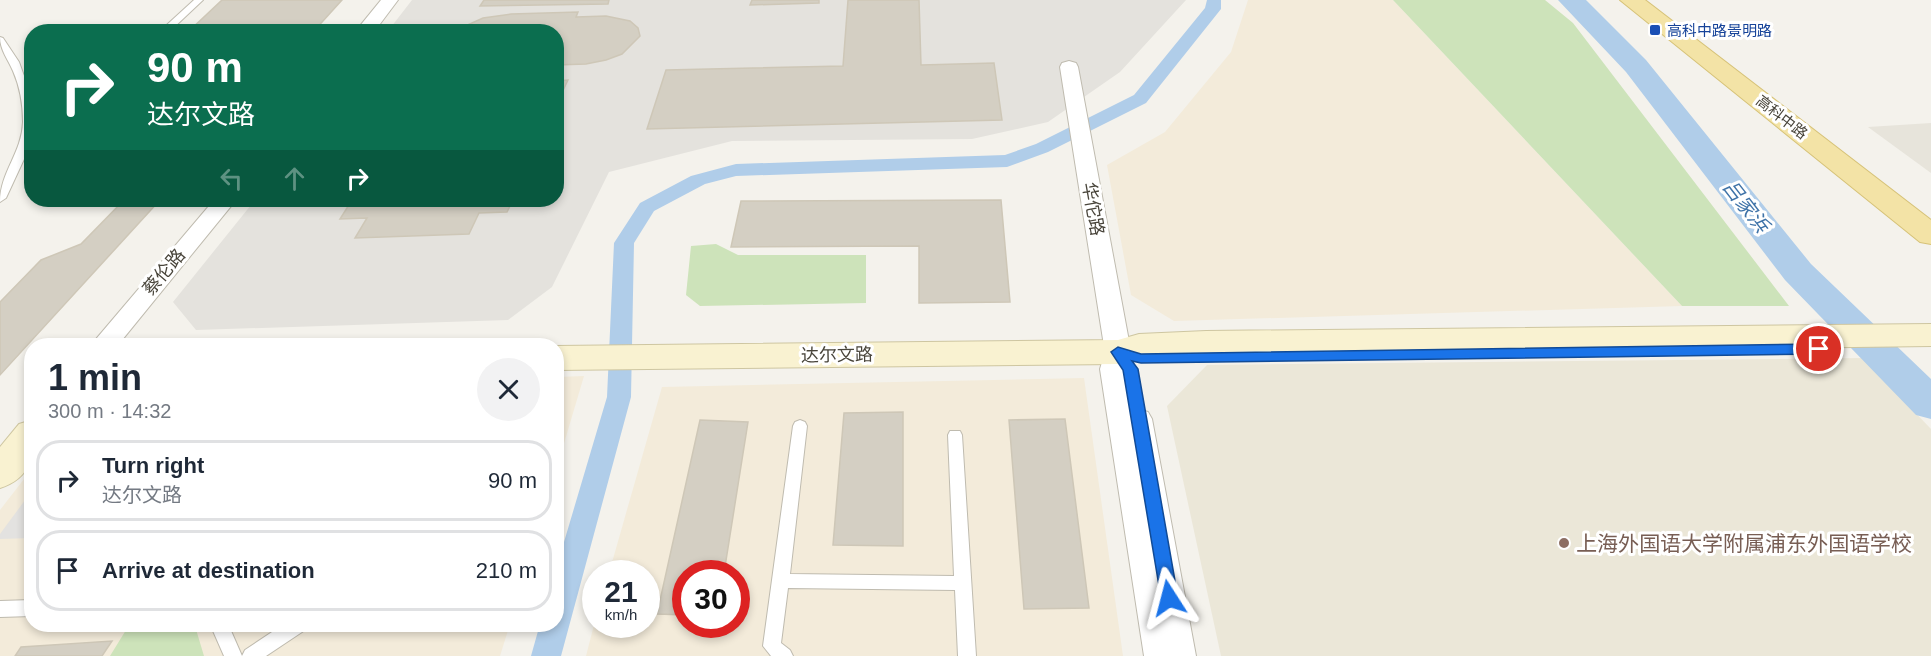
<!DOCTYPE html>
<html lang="en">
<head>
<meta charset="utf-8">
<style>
	:root { --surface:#fff; --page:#f2f2f3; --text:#1f2937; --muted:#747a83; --line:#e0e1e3 }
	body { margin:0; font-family:Arial,"Noto Sans SC",sans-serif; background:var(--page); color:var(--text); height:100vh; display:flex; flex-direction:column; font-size:22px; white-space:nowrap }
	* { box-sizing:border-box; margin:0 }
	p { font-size:20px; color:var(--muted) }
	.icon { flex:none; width:33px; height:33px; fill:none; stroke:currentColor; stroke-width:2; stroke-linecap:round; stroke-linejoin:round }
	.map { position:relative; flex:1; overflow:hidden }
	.sheet { position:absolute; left:24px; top:338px; width:540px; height:294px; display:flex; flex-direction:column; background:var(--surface); border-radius:24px; box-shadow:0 3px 9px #0003 }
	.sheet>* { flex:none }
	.banner { position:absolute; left:24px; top:24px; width:540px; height:183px; border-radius:24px; box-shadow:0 3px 9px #0003; background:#0b6e4f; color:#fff; overflow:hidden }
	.speed { position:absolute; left:582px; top:560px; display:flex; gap:12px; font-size:30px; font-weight:700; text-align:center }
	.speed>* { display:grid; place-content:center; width:78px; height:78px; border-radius:50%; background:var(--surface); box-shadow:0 3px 9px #0003; line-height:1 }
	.speed small { font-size:15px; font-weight:400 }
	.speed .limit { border:9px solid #d22; background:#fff; color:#111 }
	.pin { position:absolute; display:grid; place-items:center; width:51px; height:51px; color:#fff; margin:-26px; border:3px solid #fff; border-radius:50%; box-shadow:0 2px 6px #0007 }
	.me { position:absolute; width:66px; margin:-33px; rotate:351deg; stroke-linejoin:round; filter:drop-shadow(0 0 4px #0008) }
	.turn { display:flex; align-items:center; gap:21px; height:126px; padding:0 24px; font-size:27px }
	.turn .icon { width:78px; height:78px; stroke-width:2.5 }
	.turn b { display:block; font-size:42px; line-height:51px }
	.lanes { display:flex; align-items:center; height:57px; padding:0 24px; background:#0003; justify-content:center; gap:30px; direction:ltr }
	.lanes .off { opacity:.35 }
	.round { display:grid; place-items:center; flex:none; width:63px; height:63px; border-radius:32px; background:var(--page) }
	.summary { display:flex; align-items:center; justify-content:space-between; height:102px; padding:0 24px }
	h1 { font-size:36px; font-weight:700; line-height:45px }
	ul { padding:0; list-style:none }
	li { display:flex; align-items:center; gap:18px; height:81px; margin:0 12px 9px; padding:0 12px; border:3px solid var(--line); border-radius:24px }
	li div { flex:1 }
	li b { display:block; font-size:22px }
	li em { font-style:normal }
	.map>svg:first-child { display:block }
	.residential { fill:#e7e4db }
	.commercial { fill:#f3ebda; fill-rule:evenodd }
	.industrial { fill:#e4e2dd }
	.education { fill:#ebe7d8 }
	.green { fill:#cde3ba }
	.parking { fill:#e3e2e0 }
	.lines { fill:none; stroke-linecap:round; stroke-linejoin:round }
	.canal { fill:#b0cde9; fill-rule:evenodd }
	.river { fill:#b0cde9; fill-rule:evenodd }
	.building { fill:#d4cfc3; stroke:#cec7b7; stroke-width:1.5 }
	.lane-casing { stroke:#bfbbaf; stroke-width:2 }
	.street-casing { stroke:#bfbbaf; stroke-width:2 }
	.secondary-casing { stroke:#cec6a1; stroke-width:2 }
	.primary-casing { stroke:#d6c278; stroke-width:2 }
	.lane { fill:#fff; fill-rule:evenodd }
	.street { fill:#fff; fill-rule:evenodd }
	.secondary { fill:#f9f2d1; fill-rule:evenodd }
	.primary { fill:#f3e3a6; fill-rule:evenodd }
	.route { fill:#1a73e8; stroke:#114b97; stroke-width:1.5 }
	.transit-dot { fill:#1a4fb4; stroke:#fff; stroke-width:2 }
	.education-dot { fill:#8d6e63; stroke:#fff; stroke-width:2 }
	.labels { text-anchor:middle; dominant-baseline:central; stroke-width:6; stroke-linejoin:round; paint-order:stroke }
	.far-transit-label { font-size:15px; fill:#164399; stroke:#fff; text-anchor:start }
	.far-street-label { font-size:15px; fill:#48443a; stroke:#fff }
	.street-label { font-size:18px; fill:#48443a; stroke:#fff }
	.water-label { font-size:20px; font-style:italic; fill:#3f73a8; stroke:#fff }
	.near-education-label { font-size:21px; fill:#785e54; stroke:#fff; text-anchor:start }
</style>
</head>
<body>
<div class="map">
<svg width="1931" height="656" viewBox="0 0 1931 656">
	<rect width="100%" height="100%" fill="#f4f2ec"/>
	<path class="residential" d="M1931 123V173L1868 127Z"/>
	<path class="commercial" d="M1248 0H1393L1682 306 1174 321 1131 295 1107 165 1165 132 1231 52Z
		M584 376 557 467V377Z
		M1084 378 1123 656H586L595 621 596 624H646V573H609L662 387ZM686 573H736V624H686Z
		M31 470 32 624H510L500 656H0V510Z"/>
	<path class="industrial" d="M412 0H1186L1120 72 1048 122 972 139 732 141 609 172 552 287 508 320 196 330 173 302 255 200H556V32L388 31Z"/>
	<path class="education" d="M1863 358 1931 429V656H1221L1167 406 1207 365Z"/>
	<path class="green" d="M1393 0H1545L1573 23 1789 306H1682Z
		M716 244 738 255H866V303L700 306 686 295 691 246Z
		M195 626 204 656H110L126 630Z"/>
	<path class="parking" d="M31 492V538L0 539V534Z"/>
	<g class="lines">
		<path class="canal" d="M1207 0H1221V9L1146 103 1048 152 1007 167 736 176 705 184 654 211 634 243 631 397 561 656H531L540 624H556V569L607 397 614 243 640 203 691 176 736 164 1005 155 1036 144 1134 95 1205 8Z"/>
		<path class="river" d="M1558 0H1586L1646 60 1811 264 1931 379V419L1916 415 1785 280 1626 72Z"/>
	</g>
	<path class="building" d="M222 0H342L313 32H188Z
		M484 0H609L608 4 480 6Z
		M752 0H819V3L750 5Z
		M848 0H919L921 65 994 63 1002 120 647 129 666 70 843 66Z
		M578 12 576 17 606 16 630 21 638 28 640 36 622 54 606 60 586 64 556 65V32H452L483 18 511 14Z
		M568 80 556 105V81Z
		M124 200H160L0 375V302L41 260 81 244Z
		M352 200H513L507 212 479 213 469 234 355 238 367 218 340 219Z
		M1001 200 1010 302 919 303V246L731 247 741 201Z
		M903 412V546L833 545 844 413Z
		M1065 419 1089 608 1024 609 1009 420Z
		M700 420 748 422 724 573H686V615L657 614Z
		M112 641 102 656H15L21 647Z"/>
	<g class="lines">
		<defs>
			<path id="lane" d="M194 0H203L169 32H159Z
				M1756 23 1761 26 1759 28 1699 35 1694 32 1699 29Z
				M0 37 3 38 19 62 32 98 31 144 6 198 0 202C0 172 22 153 23 122 23 104 20 87 13 71 8 59 0 50 0 37Z
				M800 420 805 422 807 426 790 574 954 576 948 435 950 431H960L962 435 976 656H958L955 590 788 588 781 643 790 650 793 656H771L763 646 793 426 795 422Z
				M32 600V616L0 617V601Z
				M210 624H228L242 656 245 650 284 624H308L305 630 266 656H224Z"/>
			<path id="street" d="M381 0H398L374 32H355Z
				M1069 61 1076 63 1078 67 1131 352 1126 369 1134 410 1138 409 1148 412 1152 419 1196 656H1144L1100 369 1105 352 1060 67 1062 63Z
				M214 200H236L118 345H91Z"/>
			<path id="secondary" d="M1931 324V346L1206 355 1139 358 1118 364 556 370V346L1118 340 1139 334 1206 331Z
				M32 420C32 452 36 476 0 488V447L19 424Z"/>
			<path id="primary" d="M1620 0H1645L1931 220V244L1920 242Z"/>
		</defs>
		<use href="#lane" class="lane-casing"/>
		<use href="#street" class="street-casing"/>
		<use href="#secondary" class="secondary-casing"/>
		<use href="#primary" class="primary-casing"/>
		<use href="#lane" class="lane"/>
		<use href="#street" class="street"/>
		<use href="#secondary" class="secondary"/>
		<use href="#primary" class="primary"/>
	</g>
	<path class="route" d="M1819 344 1826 349 1819 354 1141 363 1132 361 1138 369 1178 598 1175 604 1169 606 1163 604 1161 598 1123 370 1111 352 1118 347 1141 354Z"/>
	<rect class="transit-dot" x="1649" y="24" width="12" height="12" rx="3"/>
	<circle class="education-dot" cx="1564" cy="543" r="6"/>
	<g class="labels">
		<g class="far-transit-label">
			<text x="1667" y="30">高科中路景明路</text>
		</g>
		<g class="far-street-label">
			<text transform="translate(1782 117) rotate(38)">高科中路</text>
		</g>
		<g class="street-label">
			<text transform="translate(1093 209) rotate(80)">华佗路</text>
			<text transform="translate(164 272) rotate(-50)">蔡伦路</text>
			<text transform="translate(837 355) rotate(-1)">达尔文路</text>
		</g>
		<g class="water-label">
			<text transform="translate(1746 206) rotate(52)">吕家浜</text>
		</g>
		<g class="near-education-label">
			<text x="1576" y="543">上海外国语大学附属浦东外国语学校</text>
		</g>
	</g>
</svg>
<div class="speed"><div>21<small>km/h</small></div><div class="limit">30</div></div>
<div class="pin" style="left:1819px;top:349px;background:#d93025"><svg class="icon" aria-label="arrive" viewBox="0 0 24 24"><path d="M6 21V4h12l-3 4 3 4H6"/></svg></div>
<svg class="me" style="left:1169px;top:598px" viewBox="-20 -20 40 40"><path d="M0-17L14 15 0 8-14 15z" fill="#1a73e8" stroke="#fff" stroke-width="4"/></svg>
<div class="banner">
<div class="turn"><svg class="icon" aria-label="right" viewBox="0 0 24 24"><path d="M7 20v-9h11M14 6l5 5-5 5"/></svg><div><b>90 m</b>达尔文路</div></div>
<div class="lanes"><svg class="icon off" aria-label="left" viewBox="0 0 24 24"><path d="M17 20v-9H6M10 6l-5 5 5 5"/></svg><svg class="icon off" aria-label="ahead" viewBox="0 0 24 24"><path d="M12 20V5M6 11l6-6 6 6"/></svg><svg class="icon" aria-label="right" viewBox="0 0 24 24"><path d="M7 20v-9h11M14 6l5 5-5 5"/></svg></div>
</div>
<section class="sheet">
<div class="summary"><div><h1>1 min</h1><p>300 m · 14:32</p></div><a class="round"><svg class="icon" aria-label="close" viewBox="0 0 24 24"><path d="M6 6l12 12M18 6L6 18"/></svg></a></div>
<ul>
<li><svg class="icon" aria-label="right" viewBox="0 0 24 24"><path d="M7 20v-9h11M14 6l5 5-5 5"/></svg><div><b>Turn right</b><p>达尔文路</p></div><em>90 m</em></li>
<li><svg class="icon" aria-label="arrive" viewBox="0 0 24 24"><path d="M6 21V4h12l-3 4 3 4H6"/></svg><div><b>Arrive at destination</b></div><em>210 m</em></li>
</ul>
</section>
</div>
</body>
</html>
